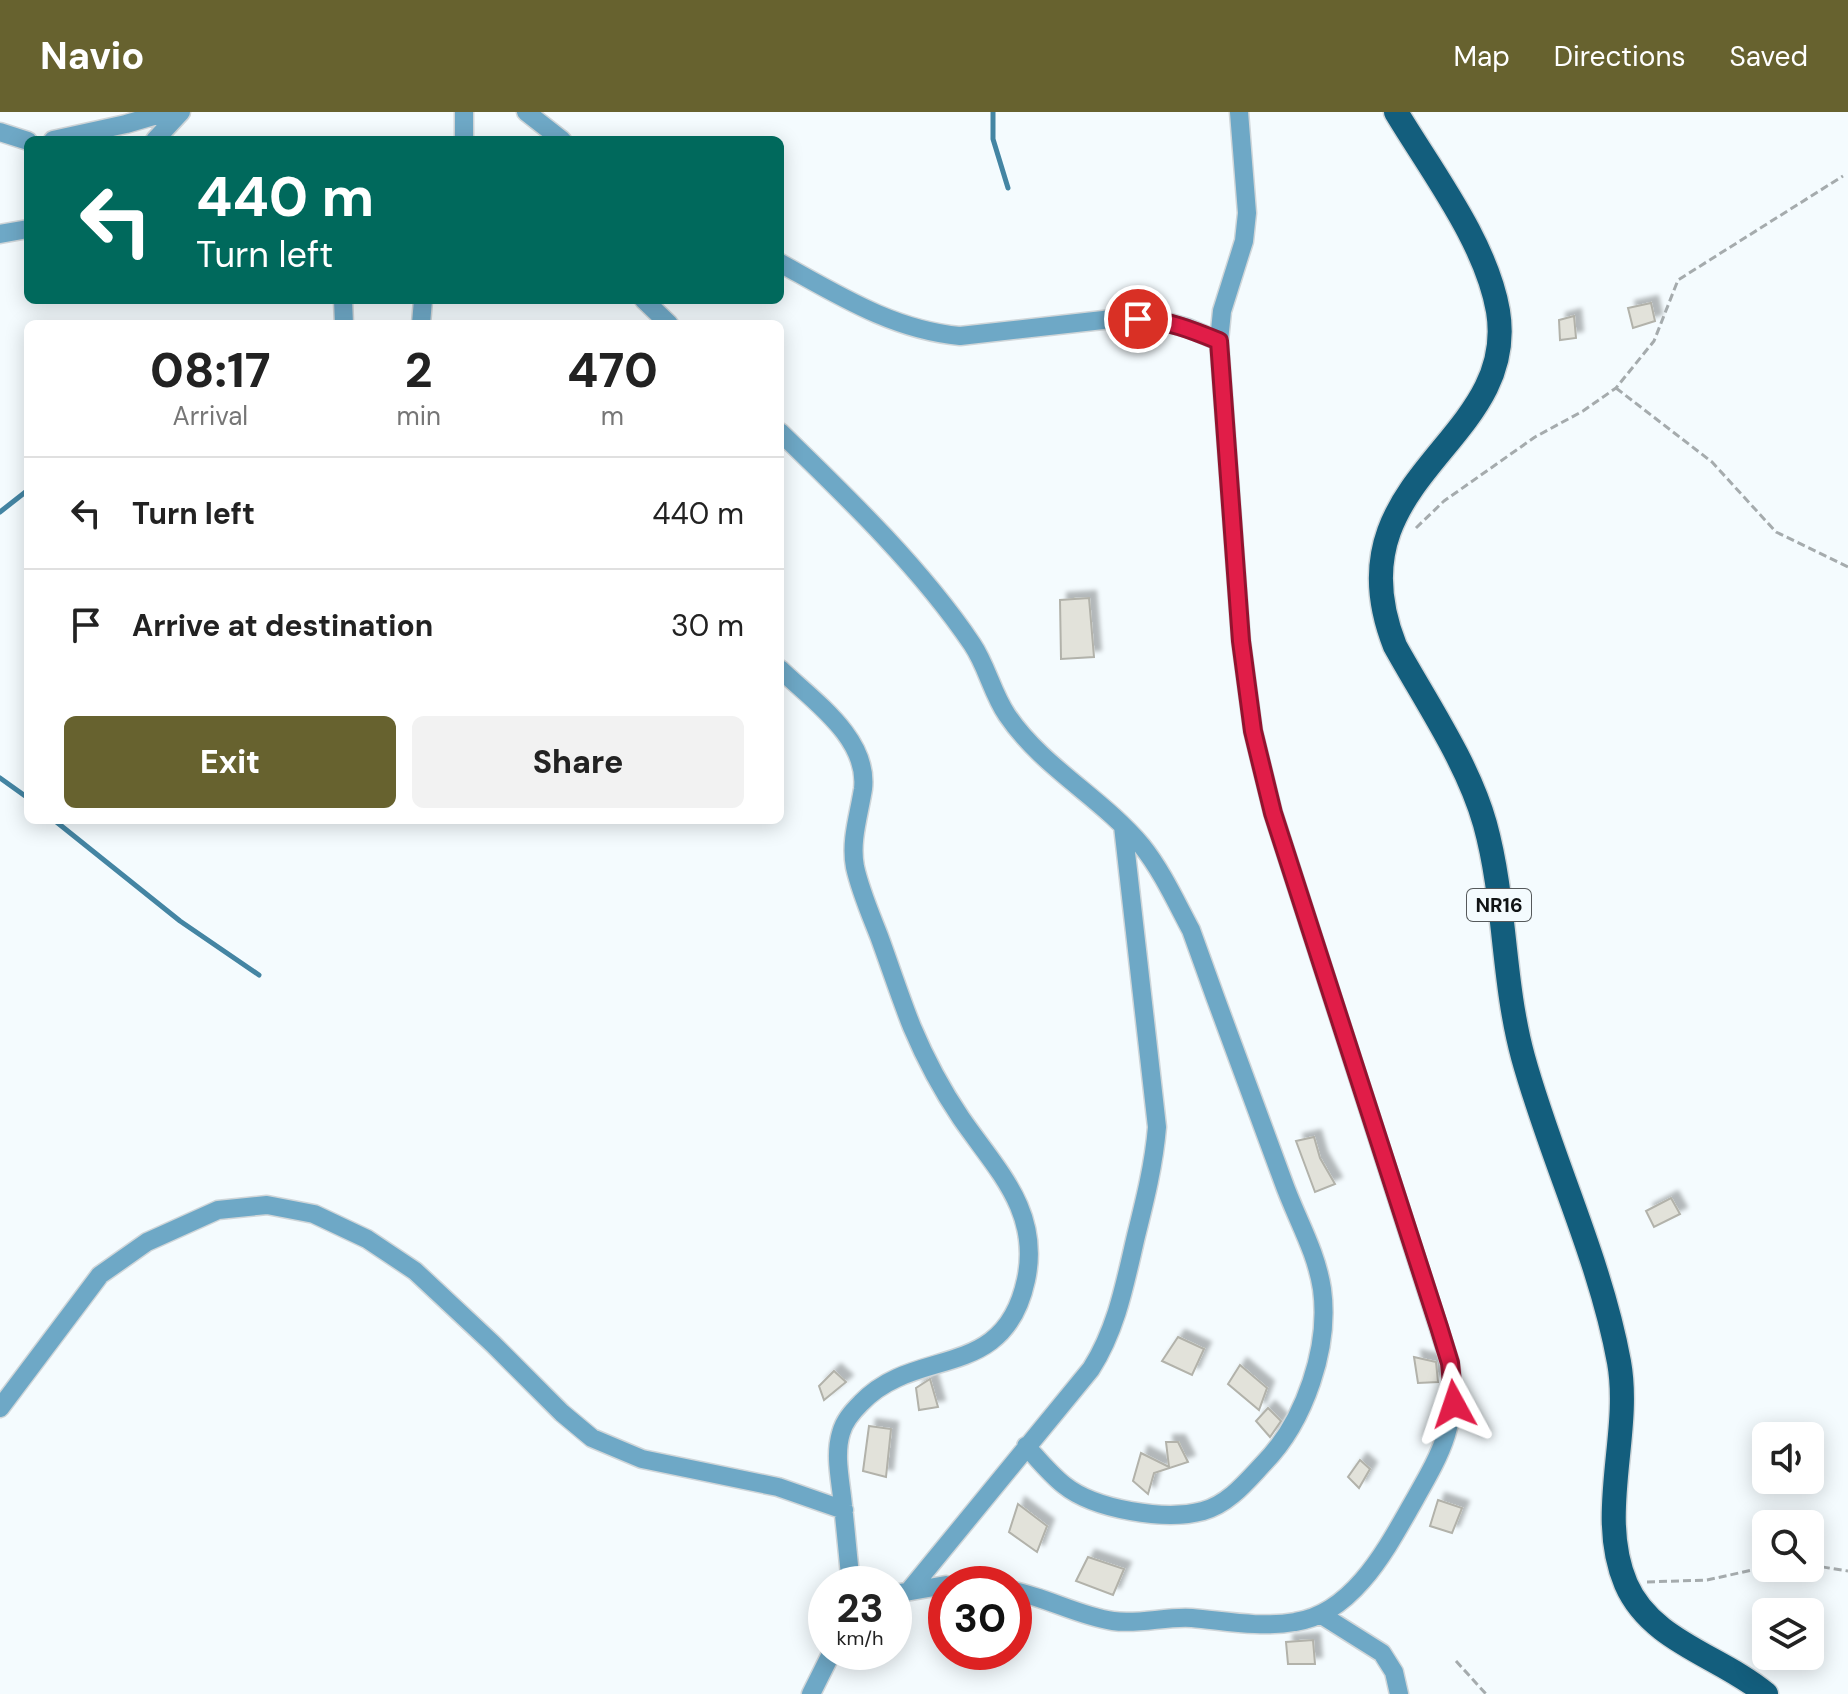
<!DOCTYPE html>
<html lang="en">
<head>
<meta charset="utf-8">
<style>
	:root { --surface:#fff; --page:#f2f2f2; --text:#222; --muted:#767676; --line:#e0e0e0; --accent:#67622f }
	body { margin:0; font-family:"DM Sans",sans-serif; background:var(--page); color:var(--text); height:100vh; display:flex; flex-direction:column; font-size:30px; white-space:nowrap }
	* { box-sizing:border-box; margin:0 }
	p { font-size:26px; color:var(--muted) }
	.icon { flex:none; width:44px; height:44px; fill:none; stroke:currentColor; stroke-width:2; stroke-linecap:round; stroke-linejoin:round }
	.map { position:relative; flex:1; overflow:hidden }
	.side { position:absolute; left:24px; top:208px; width:760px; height:504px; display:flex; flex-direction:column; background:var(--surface); border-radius:12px; box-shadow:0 4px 20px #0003 }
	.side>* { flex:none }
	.guide { position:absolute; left:24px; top:24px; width:760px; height:168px; border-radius:12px; box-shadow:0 4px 20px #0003; background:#00695c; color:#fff; overflow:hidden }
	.fabs { position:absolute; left:1752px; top:1310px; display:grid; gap:16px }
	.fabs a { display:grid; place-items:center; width:72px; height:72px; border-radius:12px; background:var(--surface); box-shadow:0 4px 20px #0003; font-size:40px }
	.speed { position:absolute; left:808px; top:1454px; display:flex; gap:16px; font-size:40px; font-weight:700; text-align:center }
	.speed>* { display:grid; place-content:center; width:104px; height:104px; border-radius:50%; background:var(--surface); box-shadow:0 4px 20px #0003; line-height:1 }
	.speed small { font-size:20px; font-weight:400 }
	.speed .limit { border:12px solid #d22; background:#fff; color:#111 }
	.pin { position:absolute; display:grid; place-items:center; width:68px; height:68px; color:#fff; margin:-34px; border:4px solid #fff; border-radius:50%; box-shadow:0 2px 8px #0007 }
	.me { position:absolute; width:88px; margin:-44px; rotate:355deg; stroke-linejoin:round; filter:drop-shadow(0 0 6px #0008) }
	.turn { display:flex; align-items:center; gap:28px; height:168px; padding:0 40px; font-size:36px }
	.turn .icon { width:104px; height:104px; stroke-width:2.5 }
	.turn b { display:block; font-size:56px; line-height:68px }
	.eta { display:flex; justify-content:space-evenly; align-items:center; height:136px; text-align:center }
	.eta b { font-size:48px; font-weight:800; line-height:56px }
	.button { display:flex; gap:16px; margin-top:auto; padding:16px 40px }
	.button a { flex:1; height:92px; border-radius:12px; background:var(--accent); color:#fff; font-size:32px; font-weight:800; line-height:92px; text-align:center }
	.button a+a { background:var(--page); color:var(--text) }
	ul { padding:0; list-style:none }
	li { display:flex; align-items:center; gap:24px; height:112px; padding:0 40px; border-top:2px solid var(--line) }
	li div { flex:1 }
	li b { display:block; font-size:30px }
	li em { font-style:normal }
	header { display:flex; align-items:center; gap:48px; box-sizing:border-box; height:112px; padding:0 40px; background:var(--accent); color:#fff }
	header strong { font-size:38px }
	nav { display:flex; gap:44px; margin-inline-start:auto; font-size:28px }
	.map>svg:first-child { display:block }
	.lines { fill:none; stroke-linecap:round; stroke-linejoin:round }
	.stream { stroke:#4485a3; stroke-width:5 }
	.building { fill:#e2e2da; stroke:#b2b2aa; stroke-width:2; filter:url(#shadow) }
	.street-casing { stroke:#d0d6d9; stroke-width:21 }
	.primary-casing { stroke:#d0d6d9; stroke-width:27 }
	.path { stroke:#a5abad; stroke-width:3; stroke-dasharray:8 4; stroke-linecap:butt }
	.street { stroke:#6ea8c6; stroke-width:18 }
	.primary { stroke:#135e7d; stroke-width:24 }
	.route-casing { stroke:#92132f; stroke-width:20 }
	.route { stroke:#e11d48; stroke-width:14 }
	.labels { text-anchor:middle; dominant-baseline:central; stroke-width:7; stroke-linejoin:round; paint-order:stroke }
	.shield { fill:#f4fbfe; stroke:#55595b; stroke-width:2 }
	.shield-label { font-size:20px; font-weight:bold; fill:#111415 }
</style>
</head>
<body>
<header>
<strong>Navio</strong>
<nav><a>Map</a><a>Directions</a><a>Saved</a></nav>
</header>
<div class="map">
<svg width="1848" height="1582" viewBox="0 0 1848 1582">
	<defs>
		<filter id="shadow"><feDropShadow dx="7" dy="-7" stdDeviation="2" flood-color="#0004"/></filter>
	</defs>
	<rect width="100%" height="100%" fill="#f4fbfe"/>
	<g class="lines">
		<path class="stream" d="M993 0V27L1008 76
			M0 400 28 378
			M0 666 28 686
			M54 708 180 809 259 863"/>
	</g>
	<path class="building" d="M1651 191 1655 209 1633 216 1628 196Z
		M1574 204 1576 226 1560 228 1559 208Z
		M1089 486 1094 545 1061 547 1060 488Z
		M1314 1025 1320 1046 1335 1072 1315 1080 1296 1029Z
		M1671 1086 1680 1102 1654 1115 1646 1099Z
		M1178 1225 1204 1237 1192 1263 1162 1249Z
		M1414 1245 1436 1250 1438 1270 1418 1271Z
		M1240 1253 1267 1276 1259 1298 1228 1272Z
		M834 1259 846 1270 824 1288 819 1274Z
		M930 1267 938 1295 919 1298 916 1276Z
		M1268 1296 1281 1309 1270 1325 1256 1309Z
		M869 1314 891 1317 886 1365 863 1359Z
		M1166 1330H1178L1188 1350 1154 1361 1148 1382 1133 1369 1141 1341 1169 1355Z
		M1360 1348 1370 1357 1359 1376 1348 1365Z
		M1438 1388 1462 1396 1452 1421 1430 1414Z
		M1018 1392 1047 1414 1037 1440 1009 1420Z
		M1088 1445 1124 1457 1113 1483 1076 1469Z
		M1313 1528 1315 1552H1288L1286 1530Z"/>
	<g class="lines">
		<defs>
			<path id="street" d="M526 0 562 28
				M0 20 28 29
				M53 28 126 12 167 0
				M155 28 181 0
				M464 28V0
				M0 122 28 117
				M780 151C838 183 893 218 960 224L1121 206 1155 207 1188 216 1219 229
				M343 188 344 212
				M644 188 669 212
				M421 212 423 188
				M780 320C846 384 921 456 972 532 987 554 992 581 1007 603 1042 655 1102 686 1142 734 1162 759 1176 790 1191 818 1221 902 1252 986 1283 1069 1296 1106 1316 1138 1322 1177 1330 1235 1305 1309 1264 1351 1247 1369 1229 1392 1203 1399 1166 1409 1095 1398 1064 1373 1050 1362 1038 1347 1026 1334
				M780 557C812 588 869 626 863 677 859 703 850 729 855 755 860 778 870 801 879 824 890 854 900 885 912 915 925 946 942 978 961 1006 996 1057 1041 1099 1026 1168 1004 1271 916 1233 861 1291 852 1300 844 1309 841 1321 834 1344 841 1370 843 1394 846 1420 848 1446 851 1472
				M0 1296 100 1163 147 1130 218 1098 267 1093 314 1102 367 1127 415 1159 493 1232 562 1301 592 1326 642 1347 778 1375 844 1398
				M909 1479 1091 1257C1117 1216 1125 1171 1136 1124 1145 1088 1154 1052 1157 1015L1123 714
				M1014 1479C1048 1486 1079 1504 1113 1509 1139 1513 1166 1504 1192 1506 1226 1509 1260 1516 1295 1510 1352 1502 1386 1438 1411 1394 1441 1341 1459 1313 1450 1251L1273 701 1253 619 1241 529 1219 229 1222 199 1244 129 1247 101 1239 0
				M894 1482 946 1473
				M1320 1502 1382 1541 1394 1560 1399 1582
				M811 1582 832 1540"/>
			<path id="primary" d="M1396 0C1432 60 1486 130 1498 199 1520 332 1328 365 1395 534 1426 590 1468 651 1485 712 1506 788 1502 868 1523 945 1551 1047 1600 1146 1619 1250 1632 1322 1596 1402 1626 1472 1651 1530 1721 1544 1766 1582"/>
		</defs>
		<use href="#street" class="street-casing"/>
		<use href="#primary" class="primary-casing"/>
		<path class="path" d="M1616 276 1712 350 1776 420 1848 455
			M1416 416 1444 389 1535 325 1583 299 1616 276 1654 229 1678 168 1843 64
			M1810 1453 1848 1459
			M1647 1470 1707 1468 1766 1455
			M1456 1549 1486 1582"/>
		<use href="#street" class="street"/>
		<use href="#primary" class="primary"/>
	</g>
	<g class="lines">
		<defs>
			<path id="route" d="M1138 207C1167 208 1192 218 1219 229L1241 529 1253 619 1273 701 1439 1215 1450 1251 1454 1292"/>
		</defs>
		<use href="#route" class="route-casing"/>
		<use href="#route" class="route"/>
	</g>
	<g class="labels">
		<rect class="shield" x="1467" y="777" width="64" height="32" rx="6"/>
		<g class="shield-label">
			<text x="1499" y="793">NR16</text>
		</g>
	</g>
</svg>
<div class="fabs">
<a><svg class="icon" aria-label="sound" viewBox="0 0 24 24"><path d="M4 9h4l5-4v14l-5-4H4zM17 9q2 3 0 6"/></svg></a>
<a><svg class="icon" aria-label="search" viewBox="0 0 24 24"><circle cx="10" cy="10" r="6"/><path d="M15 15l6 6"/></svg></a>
<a><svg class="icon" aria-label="layers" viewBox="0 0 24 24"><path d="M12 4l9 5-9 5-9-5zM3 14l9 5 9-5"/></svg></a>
</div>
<div class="speed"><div>23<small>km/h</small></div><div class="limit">30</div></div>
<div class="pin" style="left:1138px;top:207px;background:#d93025"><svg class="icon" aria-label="arrive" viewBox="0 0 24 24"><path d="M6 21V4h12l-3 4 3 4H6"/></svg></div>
<svg class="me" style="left:1454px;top:1292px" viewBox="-20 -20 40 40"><path d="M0-17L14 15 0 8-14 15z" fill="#e11d48" stroke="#fff" stroke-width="4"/></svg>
<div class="guide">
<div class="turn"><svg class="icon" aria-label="left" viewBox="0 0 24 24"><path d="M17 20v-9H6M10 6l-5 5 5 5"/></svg><div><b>440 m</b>Turn left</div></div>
</div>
<section class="side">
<div class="eta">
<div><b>08:17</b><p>Arrival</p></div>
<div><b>2</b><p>min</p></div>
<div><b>470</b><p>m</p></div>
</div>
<ul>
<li><svg class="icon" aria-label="left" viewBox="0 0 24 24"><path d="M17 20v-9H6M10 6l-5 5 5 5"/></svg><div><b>Turn left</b></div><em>440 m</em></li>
<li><svg class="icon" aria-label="arrive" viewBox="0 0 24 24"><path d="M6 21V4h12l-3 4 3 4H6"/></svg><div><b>Arrive at destination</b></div><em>30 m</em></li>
</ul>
<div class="button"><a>Exit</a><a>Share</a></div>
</section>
</div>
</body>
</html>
